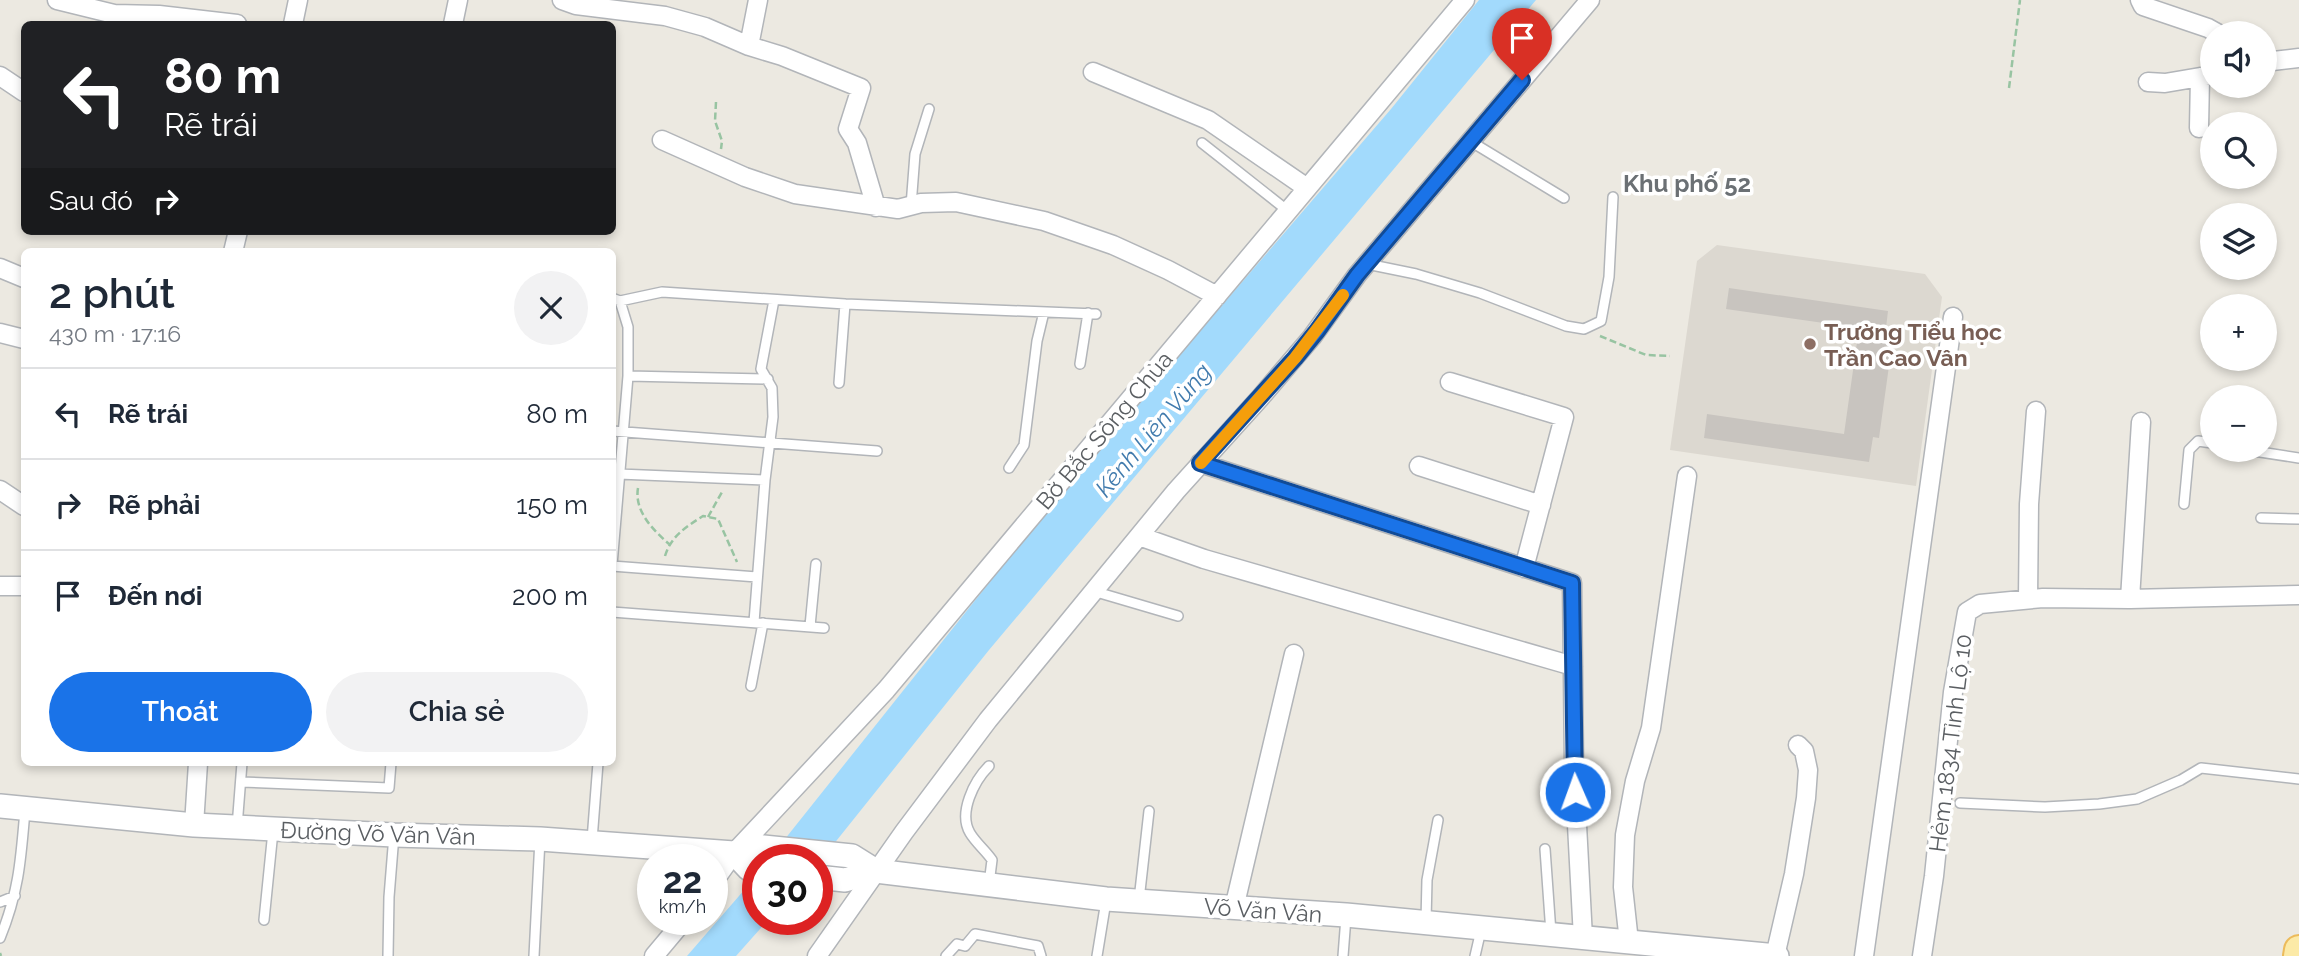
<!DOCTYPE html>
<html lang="vi">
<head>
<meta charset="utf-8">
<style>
	:root { --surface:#fff; --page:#f2f2f3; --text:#1f2937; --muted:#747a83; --line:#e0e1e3; --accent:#1a73e8 }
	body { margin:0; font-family:Raleway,sans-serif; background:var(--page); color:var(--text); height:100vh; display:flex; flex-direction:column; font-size:26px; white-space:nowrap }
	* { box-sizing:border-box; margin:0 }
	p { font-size:23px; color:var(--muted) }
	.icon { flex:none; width:38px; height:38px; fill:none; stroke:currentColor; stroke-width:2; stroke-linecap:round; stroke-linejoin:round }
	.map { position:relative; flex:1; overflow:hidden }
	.details { position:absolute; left:21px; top:248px; width:595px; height:518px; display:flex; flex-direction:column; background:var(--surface); border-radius:10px; box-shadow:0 4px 10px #0003 }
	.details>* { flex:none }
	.hud { position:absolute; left:21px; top:21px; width:595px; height:214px; border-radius:10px; box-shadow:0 4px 10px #0003; background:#202124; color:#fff; overflow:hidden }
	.fabs { position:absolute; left:2200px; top:21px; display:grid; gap:14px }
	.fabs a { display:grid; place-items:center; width:77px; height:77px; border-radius:50%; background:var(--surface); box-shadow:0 4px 10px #0003; font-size:35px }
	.speed { position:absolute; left:637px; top:844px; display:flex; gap:14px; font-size:35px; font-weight:700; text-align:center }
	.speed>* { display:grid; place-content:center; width:91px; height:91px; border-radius:50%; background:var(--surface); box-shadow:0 4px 10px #0003; line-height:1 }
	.speed small { font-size:18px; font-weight:400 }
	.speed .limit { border:10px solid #d22; background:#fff; color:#111 }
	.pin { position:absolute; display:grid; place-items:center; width:60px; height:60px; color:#fff; margin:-72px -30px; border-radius:50% 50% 50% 0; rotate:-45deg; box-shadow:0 0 7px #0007 }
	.pin .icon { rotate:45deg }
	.me { position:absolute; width:77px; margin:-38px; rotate:358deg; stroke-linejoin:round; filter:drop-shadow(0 0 5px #0008) }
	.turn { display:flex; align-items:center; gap:24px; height:147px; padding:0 28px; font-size:32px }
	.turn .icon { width:91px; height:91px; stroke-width:2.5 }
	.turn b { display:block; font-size:49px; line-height:60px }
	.then { display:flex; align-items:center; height:66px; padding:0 28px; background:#0003; gap:14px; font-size:26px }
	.round { display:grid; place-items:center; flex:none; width:74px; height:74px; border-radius:37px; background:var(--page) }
	.head { display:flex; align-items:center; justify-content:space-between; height:119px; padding:0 28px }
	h1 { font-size:42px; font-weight:600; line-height:52px }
	.action { display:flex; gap:14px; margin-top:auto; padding:14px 28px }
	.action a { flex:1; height:80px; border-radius:42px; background:var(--accent); color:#fff; font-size:28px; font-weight:600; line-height:80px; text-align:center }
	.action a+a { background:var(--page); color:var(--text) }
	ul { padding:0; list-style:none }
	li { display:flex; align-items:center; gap:21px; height:91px; padding:0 28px; border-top:2px solid var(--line) }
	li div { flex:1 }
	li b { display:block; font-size:26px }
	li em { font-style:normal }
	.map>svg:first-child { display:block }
	.education { fill:#dcd8d0 }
	.water { fill:#a2dafc }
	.building { fill:#c8c4bf }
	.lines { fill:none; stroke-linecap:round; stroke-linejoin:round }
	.service-casing { stroke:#b2b5b9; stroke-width:12 }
	.minor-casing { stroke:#b2b5b9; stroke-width:21 }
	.tertiary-casing { stroke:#b2b5b9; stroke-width:26 }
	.primary-casing { stroke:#ecbb5b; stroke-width:32 }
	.path { stroke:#98c4a2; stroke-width:2.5; stroke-dasharray:7 3.5; stroke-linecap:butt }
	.service { stroke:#fff; stroke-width:9 }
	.minor { stroke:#fff; stroke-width:18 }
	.tertiary { stroke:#fff; stroke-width:23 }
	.primary { stroke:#fceaa7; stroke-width:28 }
	.route-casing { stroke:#114b97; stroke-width:18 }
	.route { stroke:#1a73e8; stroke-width:12 }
	.slow { stroke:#f59e0b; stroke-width:12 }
	.education-dot { fill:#8d6e63; stroke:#fff; stroke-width:2.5 }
	.labels { text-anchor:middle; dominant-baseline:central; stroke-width:7; stroke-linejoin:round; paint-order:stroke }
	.education-label { font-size:23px; font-weight:bold; fill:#785e54; stroke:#fff; text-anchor:start }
	.street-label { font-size:23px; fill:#5a5e62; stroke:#fff }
	.neighbourhood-label { font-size:24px; font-weight:bold; fill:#6b7074; stroke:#fff }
	.water-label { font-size:24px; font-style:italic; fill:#417bad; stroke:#fff }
</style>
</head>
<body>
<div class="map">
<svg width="2299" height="956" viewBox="0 0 2299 956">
	<rect width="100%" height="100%" fill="#ece9e1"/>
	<path class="education" d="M1717 245 1925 274 1942 297 1916 486 1670 450 1697 261Z"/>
	<path class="water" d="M1479 0H1536L989 650 817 865V859H769L1063 490 1391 109Z
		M758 874V919H769L736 956H687Z"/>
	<path class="building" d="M1729 288 1888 311 1885 336 1893 337 1879 438 1873 437 1869 462 1704 438 1707 414 1844 434 1859 328 1726 309Z"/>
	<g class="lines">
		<defs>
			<path id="service" d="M1470 141 1564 198
				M1202 143 1288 211
				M911 206 915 154 929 109
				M1367 264 1416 274 1480 293 1566 326 1584 329 1601 321 1609 277 1613 197
				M612 298 620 301 662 292 845 304 1096 314
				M1080 364 1088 313
				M628 376 768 379
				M839 383 845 304
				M612 431 877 451
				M2247 450 2299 458
				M1009 468 1024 445 1037 341 1044 312
				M619 474 765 480
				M2184 504 2189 450 2198 441 2212 443
				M2261 518 2299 519
				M612 565 628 376V327L620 301
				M612 566 757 577
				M1093 591 1178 616
				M612 612 824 628
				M754 622 765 480 773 417 772 388 761 369 774 300
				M810 626 816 564
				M751 686 763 623
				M989 766C974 781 958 813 970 833 976 843 986 851 992 860L989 884
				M241 782 389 788 391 763
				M1960 803 2045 807 2099 804 2137 799 2181 780 2201 768 2299 779
				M237 827 242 763
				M592 840 598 763
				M1545 849 1551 933
				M1139 900 1149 811
				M0 902 15 896
				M264 920 273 831
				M1426 921 1427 880 1438 820
				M0 938C19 892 21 858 25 810
				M965 946 975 934 1038 946 1041 956
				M388 956 389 897 394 835
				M534 956 540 839
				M946 956 957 944 965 946
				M1097 956 1106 901
				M1343 956 1346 917
				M1475 956 1481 930"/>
			<path id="minor" d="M57 0 114 14 159 15 237 24
				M562 0 576 5 665 16 705 27 749 46 782 56 861 88 848 129 857 143 876 207
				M2140 0 2143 6 2208 28 2217 33
				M293 24 298 0
				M453 24 458 0
				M749 46 758 0
				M2264 62 2299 58
				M1093 72 1208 120 1307 188
				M0 76 24 92
				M2148 82 2165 83 2212 75
				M2199 128 2200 77
				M662 140 745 177 795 194 898 209 921 203 956 202 1044 221 1113 245 1168 270 1217 296
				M233 252 238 231
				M0 268 24 278
				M0 333 24 339
				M1450 382 1564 417 1524 568
				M1200 463 1572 583 1574 768 1583 938
				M1419 466 1541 505
				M0 490 24 506
				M1139 536 1204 559 1573 666
				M0 586H24
				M2028 599 2029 504 2036 411
				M2130 599 2141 422
				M194 825 198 763
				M712 884 734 853 886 690 1465 0
				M1234 908 1294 654
				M1629 942 1623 887 1625 835 1635 781 1651 728 1687 476
				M654 956 685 919
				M817 956 904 832 988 720 1176 491 1260 398 1312 337 1357 275 1590 0
				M1775 956 1794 874 1806 798 1808 770 1804 751 1798 745
				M1864 956 1953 317
				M1922 956 1934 876 1953 692 1967 612 1980 604 2043 598 2130 599 2299 595"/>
			<path id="tertiary" d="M0 806 194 825 394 835 540 839 734 853 755 846 852 856 876 871 1106 899 1346 915 1777 956
				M734 853 749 869 758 870
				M817 877 845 880 876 871"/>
			<path id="primary" d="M2298 956 2299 950"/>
		</defs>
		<use href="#service" class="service-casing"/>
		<use href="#minor" class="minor-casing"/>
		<use href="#tertiary" class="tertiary-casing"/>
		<use href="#primary" class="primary-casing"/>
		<path class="path" d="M2009 88 2020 0
			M716 102 715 121 722 141 721 149
			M1600 336 1646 355 1670 356
			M638 488C634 511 653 530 669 544
			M708 517 722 492
			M665 556C671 536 686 527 703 516L718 519 737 562
			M0 953 1 956"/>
		<use href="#service" class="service"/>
		<use href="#minor" class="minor"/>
		<use href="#tertiary" class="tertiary"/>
		<use href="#primary" class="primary"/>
	</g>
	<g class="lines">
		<defs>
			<path id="route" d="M1522 80 1357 275 1317 331 1295 358 1200 463 1572 583 1575 792"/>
		</defs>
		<use href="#route" class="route-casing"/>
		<use href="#route" class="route"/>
		<path class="slow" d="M1201 463 1295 358 1343 295"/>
	</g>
	<circle class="education-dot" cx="1810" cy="344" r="7"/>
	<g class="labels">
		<g class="education-label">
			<text x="1824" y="331">Trường Tiểu học<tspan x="1824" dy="26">Trần Cao Vân</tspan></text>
		</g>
		<g class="street-label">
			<text transform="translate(1104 430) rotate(-50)">Bờ Bắc Sông Chùa</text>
			<text transform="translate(1950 743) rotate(-83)">Hẻm 1834 Tỉnh Lộ 10</text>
			<text transform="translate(378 833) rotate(2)">Đường Võ Văn Vân</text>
			<text transform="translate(1263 910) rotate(4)">Võ Văn Vân</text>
		</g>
		<g class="neighbourhood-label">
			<text x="1687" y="183">Khu phố 52</text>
		</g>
		<g class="water-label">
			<text transform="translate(1153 430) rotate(-50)">Kênh Liên Vùng</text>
		</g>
	</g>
</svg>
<div class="fabs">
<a><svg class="icon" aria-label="sound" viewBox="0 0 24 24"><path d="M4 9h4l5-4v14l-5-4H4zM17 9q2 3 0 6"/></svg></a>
<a><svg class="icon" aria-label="search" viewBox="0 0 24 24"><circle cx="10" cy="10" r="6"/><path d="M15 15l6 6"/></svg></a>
<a><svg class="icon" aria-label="layers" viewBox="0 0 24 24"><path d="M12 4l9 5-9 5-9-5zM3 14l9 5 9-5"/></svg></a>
<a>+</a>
<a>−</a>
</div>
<div class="speed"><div>22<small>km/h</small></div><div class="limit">30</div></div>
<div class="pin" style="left:1522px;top:80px;background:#d93025"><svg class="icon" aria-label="arrive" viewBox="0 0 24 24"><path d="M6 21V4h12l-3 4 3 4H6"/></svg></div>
<svg class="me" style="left:1575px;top:792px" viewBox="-20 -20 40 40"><circle r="17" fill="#1a73e8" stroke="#fff" stroke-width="3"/><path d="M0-11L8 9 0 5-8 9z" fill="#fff"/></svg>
<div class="hud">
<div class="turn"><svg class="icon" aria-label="left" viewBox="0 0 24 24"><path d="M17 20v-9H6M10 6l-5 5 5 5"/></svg><div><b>80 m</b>Rẽ trái</div></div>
<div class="then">Sau đó<svg class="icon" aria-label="right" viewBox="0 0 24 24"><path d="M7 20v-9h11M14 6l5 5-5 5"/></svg></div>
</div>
<section class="details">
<div class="head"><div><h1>2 phút</h1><p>430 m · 17:16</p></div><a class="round"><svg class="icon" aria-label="close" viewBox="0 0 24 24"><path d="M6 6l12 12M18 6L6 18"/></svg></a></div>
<ul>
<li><svg class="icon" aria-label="left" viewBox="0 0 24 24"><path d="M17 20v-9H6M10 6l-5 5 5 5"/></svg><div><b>Rẽ trái</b></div><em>80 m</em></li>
<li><svg class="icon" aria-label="right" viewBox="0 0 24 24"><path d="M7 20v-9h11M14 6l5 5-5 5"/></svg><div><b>Rẽ phải</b></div><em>150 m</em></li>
<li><svg class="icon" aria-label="arrive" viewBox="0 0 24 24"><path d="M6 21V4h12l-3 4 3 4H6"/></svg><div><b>Đến nơi</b></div><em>200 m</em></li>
</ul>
<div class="action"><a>Thoát</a><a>Chia sẻ</a></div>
</section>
</div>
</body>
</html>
